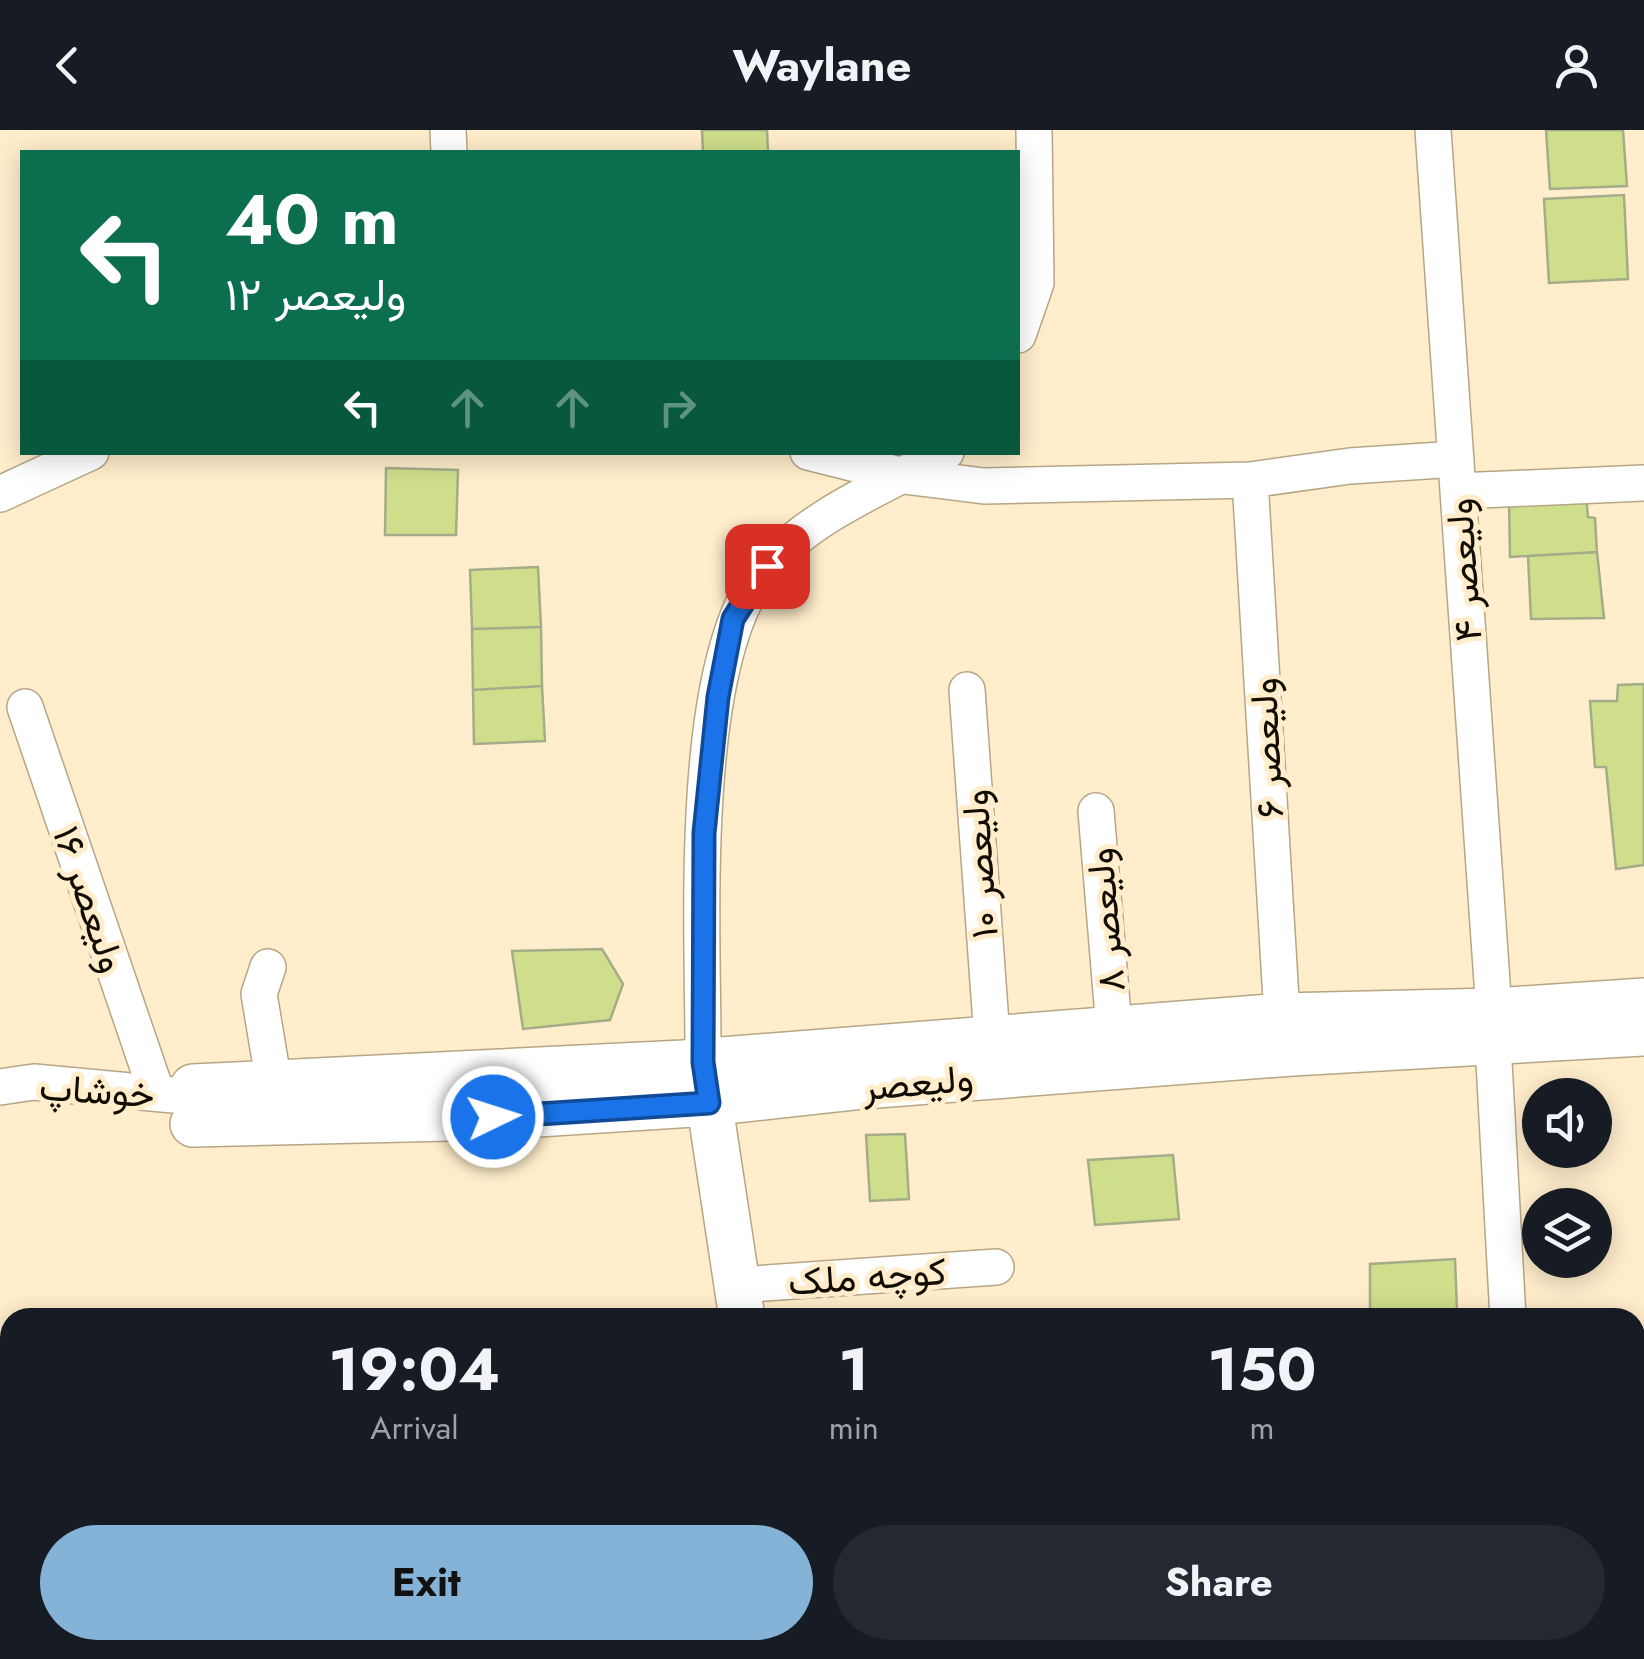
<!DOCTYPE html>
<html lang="en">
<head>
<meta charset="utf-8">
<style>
	:root { --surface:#171b24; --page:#242831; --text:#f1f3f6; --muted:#9ea1a6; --accent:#85b3d7 }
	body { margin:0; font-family:Jost,Vazirmatn,sans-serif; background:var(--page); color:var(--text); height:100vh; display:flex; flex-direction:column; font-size:38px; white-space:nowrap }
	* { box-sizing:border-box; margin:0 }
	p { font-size:32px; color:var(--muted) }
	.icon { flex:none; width:55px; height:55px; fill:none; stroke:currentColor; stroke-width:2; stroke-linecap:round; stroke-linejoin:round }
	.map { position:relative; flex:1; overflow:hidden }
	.panel { position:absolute; left:0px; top:1178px; width:1645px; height:352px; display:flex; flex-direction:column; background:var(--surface); border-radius:30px 30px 0 0; box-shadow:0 5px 25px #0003 }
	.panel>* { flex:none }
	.banner { position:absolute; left:20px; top:20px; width:1000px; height:305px; border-radius:0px; box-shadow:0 5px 25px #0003; background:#0b6e4f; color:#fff; overflow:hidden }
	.buttons { position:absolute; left:1522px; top:948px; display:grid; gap:20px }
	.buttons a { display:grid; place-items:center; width:90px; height:90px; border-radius:50%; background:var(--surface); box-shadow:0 5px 25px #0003; font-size:50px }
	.pin { position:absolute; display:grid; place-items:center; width:85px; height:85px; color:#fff; margin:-42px; border-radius:20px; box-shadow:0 5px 15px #0006 }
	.me { position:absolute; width:110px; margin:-55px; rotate:86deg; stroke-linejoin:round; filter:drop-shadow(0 0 8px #0008) }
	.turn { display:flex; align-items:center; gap:35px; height:210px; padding:0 40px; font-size:45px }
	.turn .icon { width:130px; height:130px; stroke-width:2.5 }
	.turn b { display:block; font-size:70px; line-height:85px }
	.lanes { display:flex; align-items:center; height:95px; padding:0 40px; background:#0003; justify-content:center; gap:50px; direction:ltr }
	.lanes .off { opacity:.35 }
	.eta { display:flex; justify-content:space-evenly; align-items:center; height:170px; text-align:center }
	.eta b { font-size:60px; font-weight:700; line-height:70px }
	.cta { display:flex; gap:20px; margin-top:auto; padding:20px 40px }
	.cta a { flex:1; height:115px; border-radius:60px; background:var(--accent); color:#111; font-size:40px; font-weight:700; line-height:115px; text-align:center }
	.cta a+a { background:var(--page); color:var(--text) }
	header { display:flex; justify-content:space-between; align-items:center; height:130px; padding:0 40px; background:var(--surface); font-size:45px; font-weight:700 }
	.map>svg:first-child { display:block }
	.building { fill:#cede8b; stroke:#a5ac8a; stroke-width:2.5 }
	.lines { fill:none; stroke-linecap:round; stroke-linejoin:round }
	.minor-casing { stroke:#b6a685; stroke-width:38 }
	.major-casing { stroke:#b6a685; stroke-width:48 }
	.minor { stroke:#fff; stroke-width:35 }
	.major { stroke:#fff; stroke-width:45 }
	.route-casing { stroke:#114b97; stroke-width:25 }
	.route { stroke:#1a73e8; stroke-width:18 }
	.labels { text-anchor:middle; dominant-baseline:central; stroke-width:10; stroke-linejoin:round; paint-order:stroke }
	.street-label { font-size:38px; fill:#120d03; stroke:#ffedcb }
</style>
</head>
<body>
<header><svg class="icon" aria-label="back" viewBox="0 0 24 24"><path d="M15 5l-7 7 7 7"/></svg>Waylane<svg class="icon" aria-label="person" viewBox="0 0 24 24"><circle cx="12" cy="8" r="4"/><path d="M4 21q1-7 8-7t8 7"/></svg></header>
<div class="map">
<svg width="1644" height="1529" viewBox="0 0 1644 1529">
	<rect width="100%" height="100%" fill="#ffedcb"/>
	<path class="building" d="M702 0H767L768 22H703Z
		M1546 0H1623L1627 56 1550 59Z
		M1624 65 1628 149 1549 153 1544 69Z
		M386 338 458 340 456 405H385Z
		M1586 365 1588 387 1595 388 1597 422 1510 427 1509 371Z
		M1597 422 1604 488 1531 489 1528 426Z
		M538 437 541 497 472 499 470 440Z
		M541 497 542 556 473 560 472 499Z
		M1644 554V735L1616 739 1606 637H1595L1590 571H1617L1618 555Z
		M542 556 545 611 474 614 473 560Z
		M602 819 623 854 610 890 523 899 512 821Z
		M905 1004 909 1069 870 1071 866 1005Z
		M1173 1025 1179 1089 1095 1095 1088 1030Z
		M1455 1129 1457 1181 1370 1185V1134Z
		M824 1520H866L867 1529H825Z
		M1449 1520H1570L1572 1529H1450Z"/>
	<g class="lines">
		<defs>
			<path id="minor" d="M448 0 449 22
				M1433 0 1494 881
				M1018 205 1036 153 1034 0
				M808 322 904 346 984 356 1250 350 1350 336 1456 329
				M1250 350 1282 886
				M1458 361 1644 353
				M0 364 91 322
				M967 560 992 908
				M25 577 156 961
				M1096 681 1114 898
				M268 837 259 864 274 954
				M1493 914 1508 1188
				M703 932C704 808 685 530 767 436 812 384 887 355 946 322
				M0 957 34 952 173 965
				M738 1155 996 1137
				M1630 1520 1632 1529"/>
			<path id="major" d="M705 944 742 1188
				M193 957 683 933 1282 886 1494 881 1644 871
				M193 994 493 987 709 973 864 956 1292 923 1644 903
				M789 1520 790 1529"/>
		</defs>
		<use href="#minor" class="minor-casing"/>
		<use href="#major" class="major-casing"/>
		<use href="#minor" class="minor"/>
		<use href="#major" class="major"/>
	</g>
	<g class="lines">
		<defs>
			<path id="route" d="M493 987 709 973 703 932 704 703 718 567 733 489 767 436"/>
		</defs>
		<use href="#route" class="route-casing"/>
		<use href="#route" class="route"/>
	</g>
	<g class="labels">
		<g class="street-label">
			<text transform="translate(1463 440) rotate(-94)">ولیعصر ۴</text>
			<text transform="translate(1266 618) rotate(-93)">ولیعصر ۶</text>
			<text transform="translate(979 734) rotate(-94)">ولیعصر ۱۰</text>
			<text transform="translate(90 769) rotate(71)">ولیعصر ۱۶</text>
			<text transform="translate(1105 790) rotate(-95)">ولیعصر ۸</text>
			<text transform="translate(918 952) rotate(-5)">ولیعصر</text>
			<text transform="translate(97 960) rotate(4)">خوشاپ</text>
			<text transform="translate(867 1146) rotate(-4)">کوچه ملک</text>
		</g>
	</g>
</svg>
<div class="buttons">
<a><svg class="icon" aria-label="sound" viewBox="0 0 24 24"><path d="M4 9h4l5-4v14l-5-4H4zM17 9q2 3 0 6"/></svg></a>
<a><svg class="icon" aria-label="layers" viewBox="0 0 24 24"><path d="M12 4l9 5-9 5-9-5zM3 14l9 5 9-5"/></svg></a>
</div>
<div class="pin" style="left:767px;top:436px;background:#d93025"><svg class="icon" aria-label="arrive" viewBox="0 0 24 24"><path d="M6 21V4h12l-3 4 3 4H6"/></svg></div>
<svg class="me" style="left:493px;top:987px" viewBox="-20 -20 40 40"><circle r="17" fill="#1a73e8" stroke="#fff" stroke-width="3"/><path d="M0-11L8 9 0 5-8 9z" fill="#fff"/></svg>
<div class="banner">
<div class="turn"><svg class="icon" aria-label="left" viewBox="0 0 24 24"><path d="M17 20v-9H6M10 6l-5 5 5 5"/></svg><div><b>40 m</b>ولیعصر ۱۲</div></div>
<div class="lanes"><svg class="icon" aria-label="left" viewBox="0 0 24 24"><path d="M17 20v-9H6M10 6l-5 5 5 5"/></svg><svg class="icon off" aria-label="ahead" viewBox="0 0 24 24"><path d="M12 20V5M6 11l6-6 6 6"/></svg><svg class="icon off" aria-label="ahead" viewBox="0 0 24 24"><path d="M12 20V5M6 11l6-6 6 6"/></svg><svg class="icon off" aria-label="right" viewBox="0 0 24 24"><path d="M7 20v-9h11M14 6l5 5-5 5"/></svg></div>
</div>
<section class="panel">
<div class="eta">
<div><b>19:04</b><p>Arrival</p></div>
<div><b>1</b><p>min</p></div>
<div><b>150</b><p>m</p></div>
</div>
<div class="cta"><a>Exit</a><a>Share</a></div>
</section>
</div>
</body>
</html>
